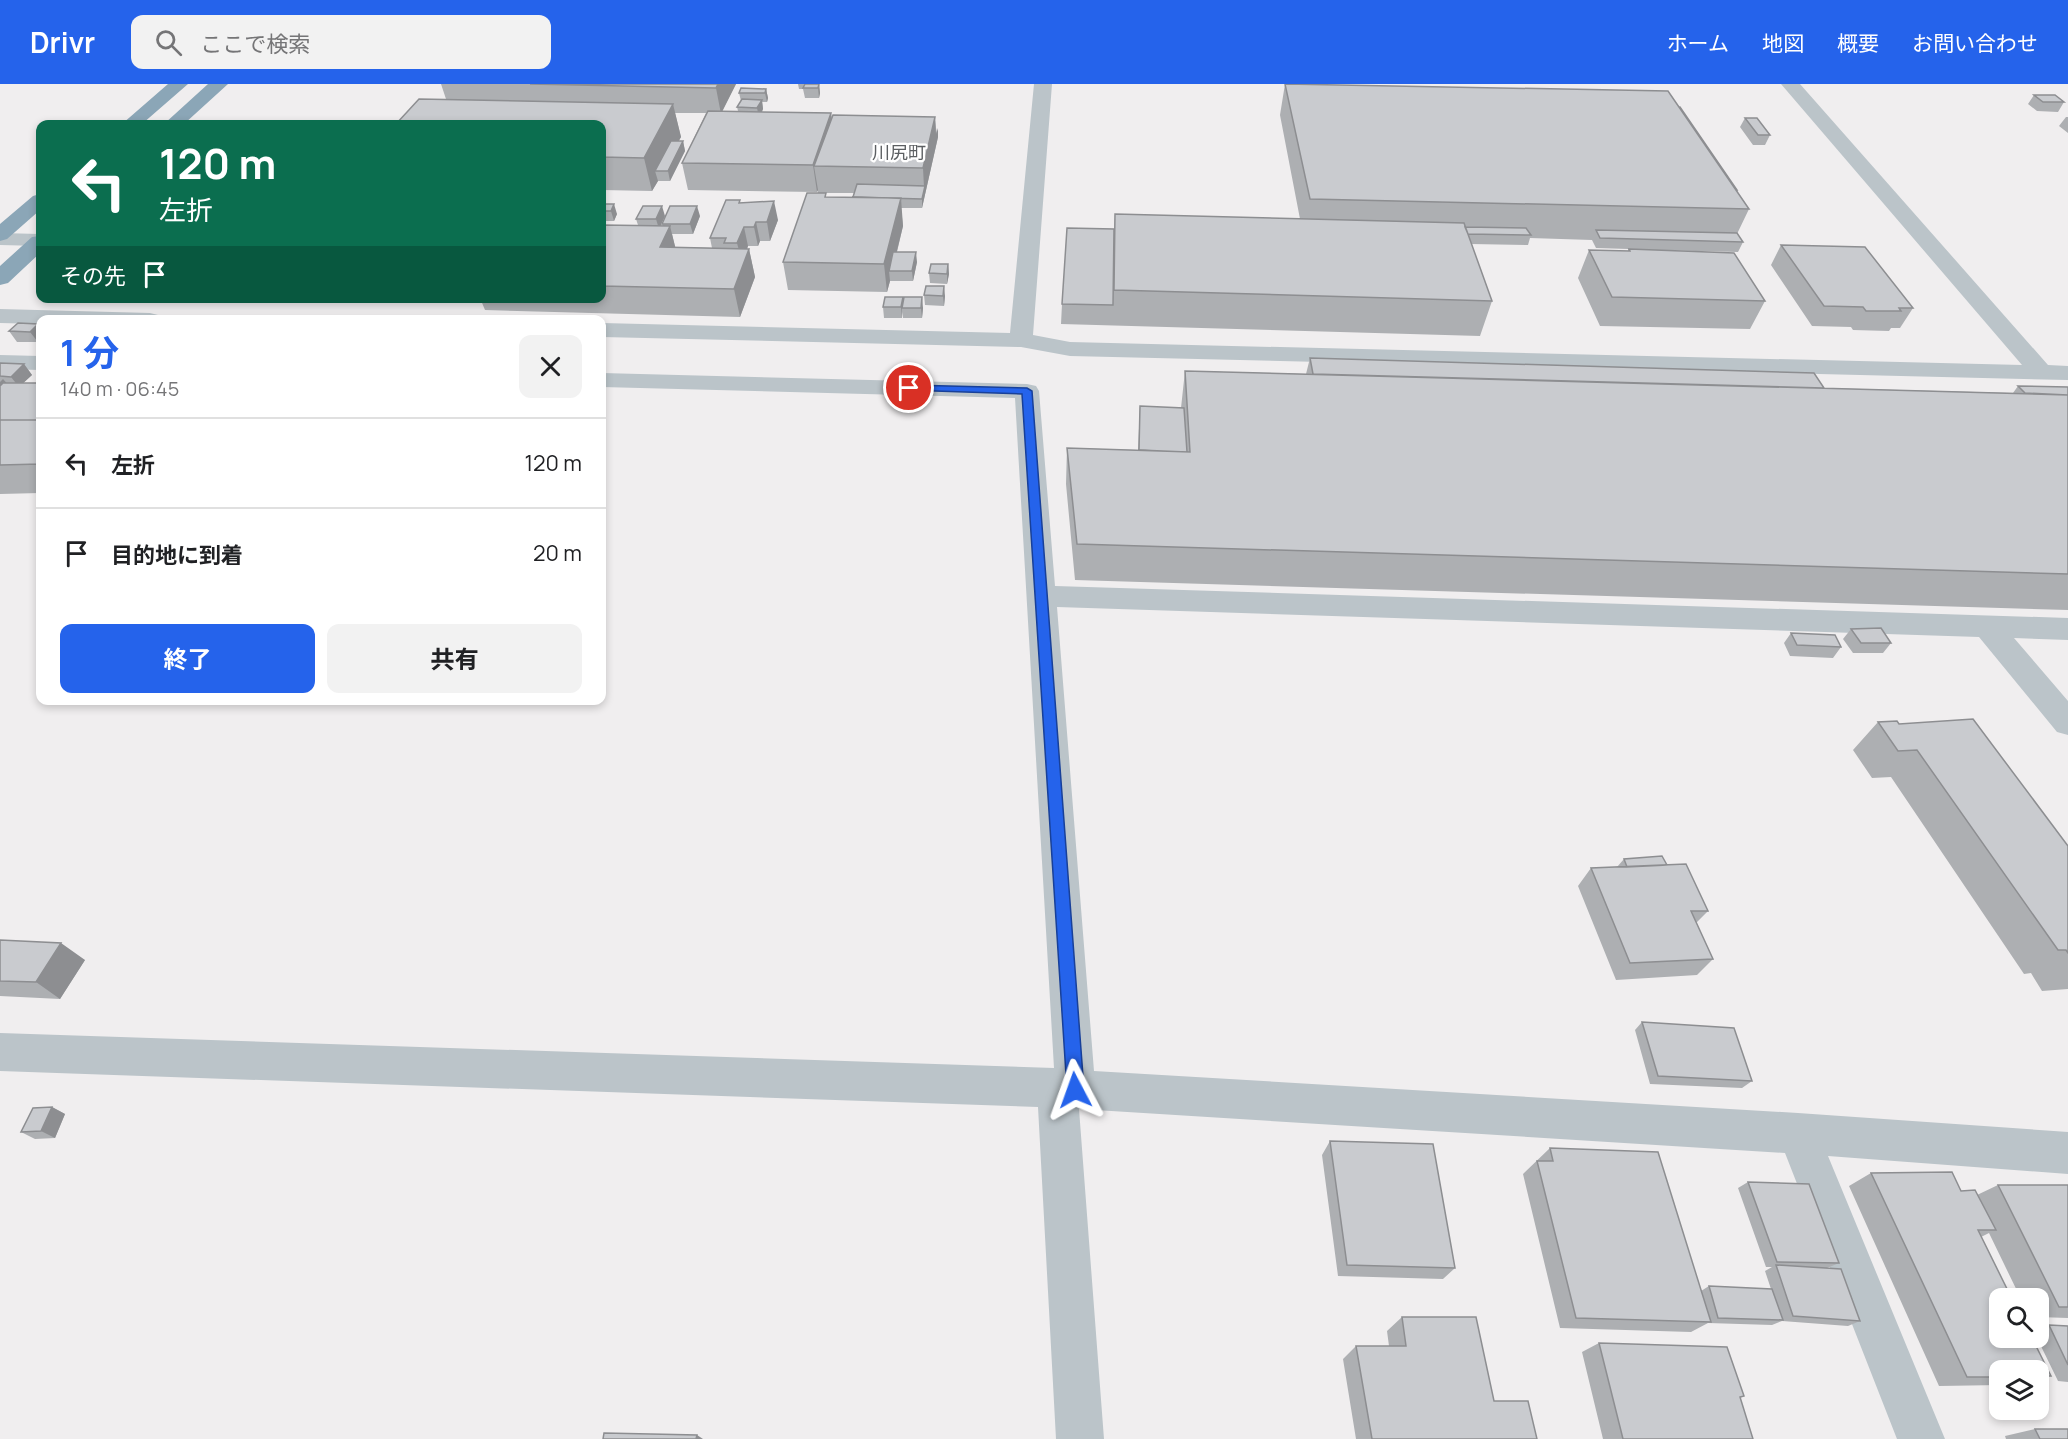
<!DOCTYPE html>
<html lang="ja">
<head>
<meta charset="utf-8">
<style>
	:root { --surface:#fff; --page:#f2f2f2; --text:#202124; --muted:#757577; --line:#e0e0e0; --accent:#2563eb }
	body { margin:0; font-family:Manrope,"Noto Sans JP",sans-serif; background:var(--page); color:var(--text); height:100vh; display:flex; flex-direction:column; font-size:22px; white-space:nowrap }
	* { box-sizing:border-box; margin:0 }
	p { font-size:20px; color:var(--muted) }
	.icon { flex:none; width:33px; height:33px; fill:none; stroke:currentColor; stroke-width:2; stroke-linecap:round; stroke-linejoin:round }
	.map { position:relative; flex:1; overflow:hidden }
	.sheet { position:absolute; left:36px; top:231px; width:570px; height:390px; display:flex; flex-direction:column; background:var(--surface); border-radius:12px; box-shadow:0 3px 9px #0003 }
	.sheet>* { flex:none }
	.guide { position:absolute; left:36px; top:36px; width:570px; height:183px; border-radius:12px; box-shadow:0 3px 9px #0003; background:#0b6e4f; color:#fff; overflow:hidden }
	.controls { position:absolute; left:1989px; top:1204px; display:grid; gap:12px }
	.controls a { display:grid; place-items:center; width:60px; height:60px; border-radius:12px; background:var(--surface); box-shadow:0 3px 9px #0003; font-size:30px }
	.pin { position:absolute; display:grid; place-items:center; width:51px; height:51px; color:#fff; margin:-26px; border:3px solid #fff; border-radius:50%; box-shadow:0 2px 6px #0007 }
	.me { position:absolute; width:66px; margin:-33px; rotate:356deg; stroke-linejoin:round; filter:drop-shadow(0 0 4px #0008) }
	.turn { display:flex; align-items:center; gap:21px; height:126px; padding:0 24px; font-size:27px }
	.turn .icon { width:78px; height:78px; stroke-width:2.5 }
	.turn b { display:block; font-size:42px; line-height:51px }
	.then { display:flex; align-items:center; height:57px; padding:0 24px; background:#0003; gap:12px; font-size:22px }
	.round { display:grid; place-items:center; flex:none; width:63px; height:63px; border-radius:12px; background:var(--page) }
	.headline { display:flex; align-items:center; justify-content:space-between; height:102px; padding:0 24px }
	h1 { font-size:36px; font-weight:700; line-height:45px; color:var(--accent) }
	.action { display:flex; gap:12px; margin-top:auto; padding:12px 24px }
	.action a { flex:1; height:69px; border-radius:12px; background:var(--accent); color:#fff; font-size:24px; font-weight:700; line-height:69px; text-align:center }
	.action a+a { background:var(--page); color:var(--text) }
	ul { padding:0; list-style:none }
	li { display:flex; align-items:center; gap:18px; height:90px; padding:0 24px; border-top:2px solid var(--line) }
	li div { flex:1 }
	li b { display:block; font-size:22px }
	li em { font-style:normal }
	header { display:flex; align-items:center; gap:36px; box-sizing:border-box; height:84px; padding:0 30px; background:var(--accent); color:#fff }
	header strong { font-size:28px }
	nav { display:flex; gap:33px; margin-inline-start:auto; font-size:21px }
	.search { width:420px; height:54px; background:var(--page); display:flex; align-items:center; gap:15px; box-sizing:border-box; padding:0 21px; border-radius:12px; color:var(--muted); font-size:22px }
	.map>svg:first-child { display:block }
	.lines { fill:none; stroke-linecap:round; stroke-linejoin:round }
	.minor { fill:#bbc4c9; fill-rule:evenodd }
	.highway { fill:#8ba6b7; fill-rule:evenodd }
	.wall { fill:#adafb2 }
	.shaded-wall { fill:#8d8e91 }
	.building { fill:#c9cbcf; stroke:#8d8e91; stroke-width:1.5 }
	.route { fill:#2563eb; stroke:#184099; stroke-width:1.5 }
	.labels { text-anchor:middle; dominant-baseline:central; stroke-width:4.5; stroke-linejoin:round; paint-order:stroke }
	.far-quarter-label { font-size:18px; fill:#5c5f62; stroke:#fff }
</style>
</head>
<body>
<header>
<strong>Drivr</strong>
<div class="search"><svg class="icon" aria-label="search" viewBox="0 0 24 24"><circle cx="10" cy="10" r="6"/><path d="M15 15l6 6"/></svg>ここで検索</div>
<nav><a>ホーム</a><a>地図</a><a>概要</a><a>お問い合わせ</a></nav>
</header>
<div class="map">
<svg width="2068" height="1355" viewBox="0 0 2068 1355">
	<rect width="100%" height="100%" fill="#f0eeef"/>
	<g class="lines">
		<path class="minor" d="M1034 0H1052L1033 251 1070 258 2022 281 1781 0H1800L2048 281 2068 282V296L1070 272 1021 263 602 253V239L1010 249Z
			M0 149 40 150V162L0 161Z
			M0 225 150 229 158 231 161 236H40V240L0 239Z
			M0 271 40 272V286L0 285Z
			M602 289 1027 300 1036 302 1039 307 1055 502 2068 534V556L2014 554 2068 617V651L2057 648 1979 553 1057 523 1094 987 1798 1029 2068 1048V1090L1828 1072 1945 1355H1897L1785 1069 1079 1025 1104 1355H1056L1038 1023 0 987V949L1054 984 1015 314 602 303Z"/>
		<path class="highway" d="M168 0H188L142 40H122Z
			M208 0H228L184 40H164Z
			M40 110V126L7 155 0 157V140L33 112Z
			M40 152V169L8 199 0 201V182L32 153Z"/>
	</g>
	<path class="wall" d="M441 0H736L722 27H738L737 23 741 17 739 9 766 5 768 14 767 18H762L763 25 762 28 831 29 832 35 935 33 936 44 938 53 922 124H901L903 142 897 168 917 178 913 197H890L887 208 788 206 783 178 826 113H853L854 109H818V106L817 108 688 106 682 79 706 29H675L681 53 678 57H683L685 67 670 97H658L652 107 602 106V40L446 15Z
		M798 0H819L820 9 819 14H805L803 5H799Z
		M1285 0 1737 107 1749 125 1737 150 1743 158 1738 168 1654 166 1765 217 1750 245 1600 242 1578 194 1589 166 1628 167V165L1596 164 1592 156 1530 154 1528 161 1471 160 1492 217 1480 252 1061 240 1062 220 1114 145 1115 130 1300 135 1280 31Z
		M2034 11 2064 18 2058 28 2037 27 2028 20Z
		M2066 33H2068V49L2059 42Z
		M1745 34 1770 51 1765 61H1753L1740 43Z
		M740 119 778 136 770 157H760L758 162H748L747 165H749L755 193 740 233 485 226 480 214H602V120L617 130 614 137H605L603 141H638L636 135 665 132 660 142H663L662 140 700 132 693 150H672L675 163 712 164 710 154Z
		M1781 161 1913 224 1900 244H1891L1889 247 1853 246 1851 243 1812 242 1771 181Z
		M948 180 949 190 947 200 930 199 929 189Z
		M926 202 945 212 944 222 925 221 924 211Z
		M903 213V219L923 224 922 234H903V228L902 234H884L883 223Z
		M38 240 40 243V255L38 258H17L9 247Z
		M1310 274 1824 304 2013 309 2018 302 2068 303V526L1075 496 1066 400 1067 364 1138 366 1140 322 1181 324 1185 287 1306 290Z
		M0 279 24 280 32 291 23 299H40V409L0 410Z
		M1851 545 1891 559 1883 569H1853L1843 555Z
		M1791 549 1841 563 1833 574 1790 572 1784 559Z
		M1878 638 1899 640 2068 762V905L2042 907 2031 889 2024 890 1891 693 1872 694 1853 666Z
		M1624 775 1667 781 1708 827 1696 839 1713 875 1697 891 1616 896 1578 802 1591 784 1617 783Z
		M0 856 85 876 60 915 0 912Z
		M1642 938 1752 997 1742 1004 1650 1000 1635 946Z
		M52 1023 65 1030 55 1054 35 1055 21 1048Z
		M1330 1057 1455 1184 1443 1195 1338 1192 1322 1071Z
		M1550 1064 1701 1207 1709 1202 1771 1205 1765 1187 1772 1183H1766L1738 1104 1748 1098 1839 1179 1827 1184 1860 1237 1848 1242 1782 1237 1772 1241 1708 1239 1691 1248 1560 1244 1523 1090Z
		M1871 1089 1977 1111 1998 1101H2068V1234L2038 1233V1215H2021L1989 1149 1981 1153 2051 1292 2038 1295V1287H2000V1301L1939 1302 1849 1102Z
		M1402 1233 1494 1317 1537 1355H1356L1343 1275 1356 1262H1389L1387 1247Z
		M2049 1241 2068 1242V1298L2058 1297 2037 1254H2038V1245Z
		M1599 1259 1744 1312 1740 1314 1753 1355H1603L1582 1268Z
		M2035 1345 2068 1355H2006L2005 1352Z"/>
	<path class="shaded-wall" d="M718 0H736L721 30 716 4Z
		M819 0 820 9 819 14 818 4Z
		M766 5 768 14 767 18 765 9Z
		M762 16 763 25 759 33 757 24Z
		M673 20 681 53 663 87H655L658 97 652 107 644 74Z
		M831 29 834 55 814 82 818 106 817 108 813 81Z
		M935 33 936 50 938 44V53L922 124V115L924 103 923 84Z
		M683 57 685 67 670 97 668 87Z
		M901 114 903 142 892 187H889L890 197 887 208 884 180Z
		M774 117 778 136 770 157 767 138Z
		M614 120 617 130 614 137 611 127Z
		M662 122 665 132 659 145 656 135Z
		M697 122 700 132 693 150 690 140Z
		M602 127 605 137 602 142Z
		M756 138 760 157 758 162 754 143Z
		M670 142 677 170 660 163Z
		M744 143 748 162 742 178 737 159Z
		M749 165 755 193 740 233 734 205Z
		M916 168 917 178 913 197 912 187Z
		M948 180 949 190 947 200V190Z
		M944 202 945 212 944 222 943 212Z
		M903 213 904 224H902V234L901 223Z
		M922 213 923 224 922 234 921 224Z
		M38 240 40 243V255L38 258 30 248Z
		M24 280 32 291 19 303 11 293Z
		M3 295 12 305 0 312V298Z
		M61 859 85 876 60 915 36 898Z
		M52 1023 65 1030 55 1054 41 1047Z
		M697 1351 703 1355H696Z"/>
	<path class="building" d="M530 0H718L716 4Z
		M805 0H819L818 4H803Z
		M1285 0 1668 7 1749 125 1310 115Z
		M741 4 766 5 765 9H739Z
		M2034 11H2055L2064 18H2043Z
		M419 15 673 20 644 74 602 73V40H396Z
		M742 15 762 16 757 24 737 23Z
		M1679 23H1680L1737 106H1736Z
		M708 27 831 29 813 81 682 79Z
		M833 31 935 33 923 84 814 82Z
		M1745 34H1757L1770 51H1758Z
		M352 37H363L360 40H349Z
		M671 57H683L668 87H655Z
		M857 100 925 102 922 115 853 113Z
		M807 109H826L825 113 901 114 884 180 783 178Z
		M726 116H740L739 119 774 117 767 138H756L754 143H744L737 159H724L726 154H710Z
		M602 120H614L611 127H602Z
		M643 122H662L656 135H636Z
		M670 122H697L690 140H662Z
		M1115 130 1464 139 1492 217 1114 206Z
		M602 141 670 142 660 163 749 165 734 205 602 202Z
		M1465 143 1526 144 1531 151 1468 150Z
		M1067 144 1114 145 1113 221 1062 220Z
		M1596 146 1737 149 1743 158 1600 154Z
		M1781 161 1865 163 1913 224H1899L1901 227H1866L1863 223 1824 222Z
		M1629 165 1734 169 1765 217 1612 213 1589 166 1630 167Z
		M893 168H916L912 187H889Z
		M931 180H948L947 190 929 189Z
		M926 202H944L943 212 924 211Z
		M885 213H903L901 223H883Z
		M904 213H922L921 224H902Z
		M18 239 38 240 30 248 9 247Z
		M1310 274 1814 289 1824 304 1313 290Z
		M0 279 24 280 11 293 0 292Z
		M1185 287 2068 311V490L1077 460 1067 364 1190 368Z
		M3 299H40V336H0V302Z
		M2018 302 2068 303V311L2025 309Z
		M1140 322 1184 324 1187 368 1139 366Z
		M0 336H40V380L0 381Z
		M1881 544 1891 559H1861L1851 545Z
		M1791 549 1835 551 1841 563 1797 561Z
		M1973 635 2068 762V869L2066 866H2058L1917 666 1898 667 1878 638 1897 637 1899 640Z
		M1662 772 1667 781 1627 783 1624 775Z
		M1686 780 1708 827H1691L1713 875 1630 879 1591 784Z
		M0 856 61 859 36 898 0 897Z
		M1642 938 1734 944 1752 997 1658 992Z
		M52 1023 41 1047 21 1048 33 1024Z
		M1330 1057 1433 1060 1455 1184 1347 1181Z
		M1550 1064 1658 1068 1711 1238 1576 1234 1537 1077H1553Z
		M1952 1088 1961 1107 1975 1106 1996 1146H1978L2012 1215H2000V1254H2032L2051 1292H2038V1287H2000V1293H1967L1871 1089Z
		M1748 1098 1809 1100 1839 1179 1777 1178Z
		M1998 1101H2068V1223H2059Z
		M1776 1181 1841 1185 1860 1237 1793 1232Z
		M1709 1202 1772 1205 1783 1236 1718 1234Z
		M1402 1233H1476L1494 1317H1528L1537 1355H1372L1356 1262H1406Z
		M2049 1241 2068 1242V1281Z
		M1599 1259 1727 1263 1744 1312 1740 1313 1753 1355H1623Z
		M2035 1345H2068V1355H2040Z
		M604 1349 697 1351 696 1355H603Z"/>
	<path class="route" d="M909 301 1027 304 1032 307 1084 1006 1081 1011 1075 1014 1069 1011 1067 1006 1022 310 905 306V302Z"/>
	<g class="labels">
		<g class="far-quarter-label">
			<text x="899" y="68">川尻町</text>
		</g>
	</g>
</svg>
<div class="controls">
<a><svg class="icon" aria-label="search" viewBox="0 0 24 24"><circle cx="10" cy="10" r="6"/><path d="M15 15l6 6"/></svg></a>
<a><svg class="icon" aria-label="layers" viewBox="0 0 24 24"><path d="M12 4l9 5-9 5-9-5zM3 14l9 5 9-5"/></svg></a>
</div>
<div class="pin" style="left:909px;top:304px;background:#d93025"><svg class="icon" aria-label="arrive" viewBox="0 0 24 24"><path d="M6 21V4h12l-3 4 3 4H6"/></svg></div>
<svg class="me" style="left:1075px;top:1006px" viewBox="-20 -20 40 40"><path d="M0-17L14 15 0 8-14 15z" fill="#2563eb" stroke="#fff" stroke-width="4"/></svg>
<div class="guide">
<div class="turn"><svg class="icon" aria-label="left" viewBox="0 0 24 24"><path d="M17 20v-9H6M10 6l-5 5 5 5"/></svg><div><b>120 m</b>左折</div></div>
<div class="then">その先<svg class="icon" aria-label="arrive" viewBox="0 0 24 24"><path d="M6 21V4h12l-3 4 3 4H6"/></svg></div>
</div>
<section class="sheet">
<div class="headline"><div><h1>1 分</h1><p>140 m · 06:45</p></div><a class="round"><svg class="icon" aria-label="close" viewBox="0 0 24 24"><path d="M6 6l12 12M18 6L6 18"/></svg></a></div>
<ul>
<li><svg class="icon" aria-label="left" viewBox="0 0 24 24"><path d="M17 20v-9H6M10 6l-5 5 5 5"/></svg><div><b>左折</b></div><em>120 m</em></li>
<li><svg class="icon" aria-label="arrive" viewBox="0 0 24 24"><path d="M6 21V4h12l-3 4 3 4H6"/></svg><div><b>目的地に到着</b></div><em>20 m</em></li>
</ul>
<div class="action"><a>終了</a><a>共有</a></div>
</section>
</div>
</body>
</html>
